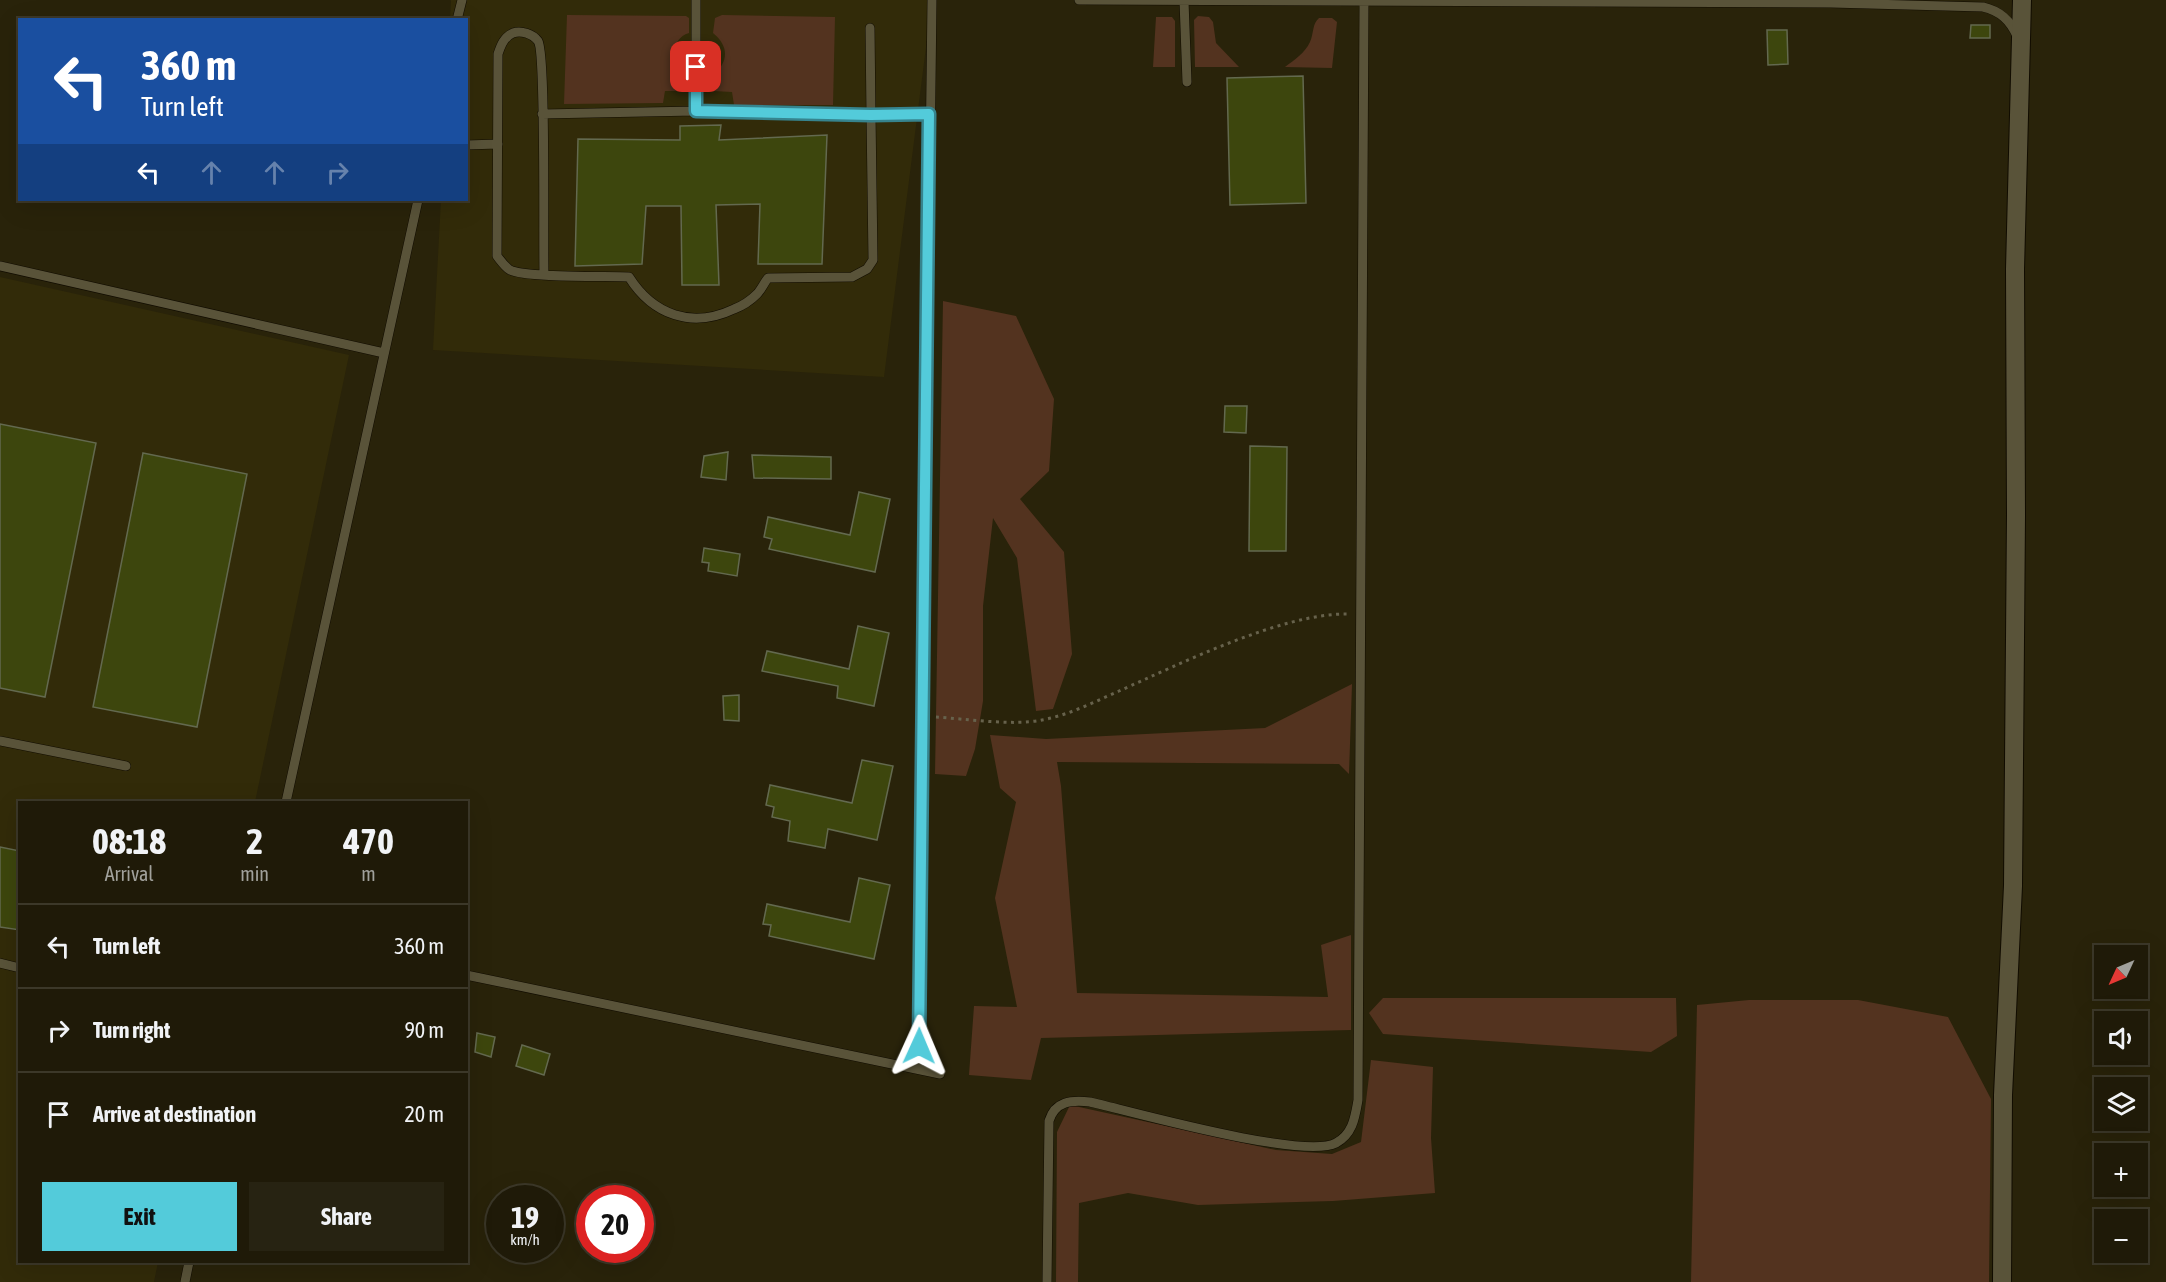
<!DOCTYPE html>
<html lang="en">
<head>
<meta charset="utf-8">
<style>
	:root { --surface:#1f1a08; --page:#272312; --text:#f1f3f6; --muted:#a1a19c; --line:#3c3829; --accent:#53cbda }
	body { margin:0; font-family:"Asap Condensed",sans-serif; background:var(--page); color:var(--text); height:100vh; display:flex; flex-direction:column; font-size:22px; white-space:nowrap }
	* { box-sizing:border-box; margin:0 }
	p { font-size:20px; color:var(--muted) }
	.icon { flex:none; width:33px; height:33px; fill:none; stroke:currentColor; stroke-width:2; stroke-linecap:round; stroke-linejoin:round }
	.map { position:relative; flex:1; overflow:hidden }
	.panel { position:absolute; left:18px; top:801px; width:450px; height:462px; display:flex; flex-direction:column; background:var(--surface); border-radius:0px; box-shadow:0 6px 24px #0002,0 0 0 2px var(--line) }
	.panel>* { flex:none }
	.top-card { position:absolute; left:18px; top:18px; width:450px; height:183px; border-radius:0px; box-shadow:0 6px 24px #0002,0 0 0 2px var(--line); background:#1a4fa0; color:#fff; overflow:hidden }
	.needle { width:39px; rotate:226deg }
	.tools { position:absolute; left:2094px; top:945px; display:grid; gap:12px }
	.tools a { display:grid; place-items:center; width:54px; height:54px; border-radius:0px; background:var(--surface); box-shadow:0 6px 24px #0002,0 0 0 2px var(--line); font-size:30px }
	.speed { position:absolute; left:486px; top:1185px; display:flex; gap:12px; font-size:30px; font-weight:700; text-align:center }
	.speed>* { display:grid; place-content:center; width:78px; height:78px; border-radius:50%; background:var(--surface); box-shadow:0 6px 24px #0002,0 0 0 2px var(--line); line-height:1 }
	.speed small { font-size:15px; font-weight:400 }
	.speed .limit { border:9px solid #d22; background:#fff; color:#111 }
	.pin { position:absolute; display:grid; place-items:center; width:51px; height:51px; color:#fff; margin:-26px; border-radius:12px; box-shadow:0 3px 9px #0006 }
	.me { position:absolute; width:66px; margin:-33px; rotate:1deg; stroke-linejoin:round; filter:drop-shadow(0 0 4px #0008) }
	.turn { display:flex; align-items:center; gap:21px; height:126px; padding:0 24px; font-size:27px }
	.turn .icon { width:78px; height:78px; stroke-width:2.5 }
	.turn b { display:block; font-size:42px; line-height:51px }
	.lanes { display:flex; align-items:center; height:57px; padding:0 24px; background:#0003; justify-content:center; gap:30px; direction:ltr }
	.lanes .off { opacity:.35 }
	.eta { display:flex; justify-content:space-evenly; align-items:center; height:102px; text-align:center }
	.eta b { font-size:36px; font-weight:700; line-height:42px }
	.primary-button { display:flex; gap:12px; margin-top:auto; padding:12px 24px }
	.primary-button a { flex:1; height:69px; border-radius:0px; background:var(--accent); color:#111; font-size:24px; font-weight:700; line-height:69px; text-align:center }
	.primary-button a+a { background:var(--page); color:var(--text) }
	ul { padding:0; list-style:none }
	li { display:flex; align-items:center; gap:18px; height:84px; padding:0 24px; border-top:2px solid var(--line) }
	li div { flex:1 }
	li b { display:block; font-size:22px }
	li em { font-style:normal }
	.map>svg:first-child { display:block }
	.built { fill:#322b09 }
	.green { fill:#53331f }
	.building { fill:#3d460d; stroke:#63694f; stroke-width:1.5 }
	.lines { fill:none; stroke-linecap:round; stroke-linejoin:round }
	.lane-casing { stroke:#110c00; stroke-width:10 }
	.secondary-casing { stroke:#110c00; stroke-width:20 }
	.path { stroke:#67624c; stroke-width:3; stroke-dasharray:3 4.5; stroke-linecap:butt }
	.lane { stroke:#595339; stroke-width:9 }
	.secondary { stroke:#595339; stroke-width:18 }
	.route-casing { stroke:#36848e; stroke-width:15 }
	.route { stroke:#53cbda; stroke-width:10 }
</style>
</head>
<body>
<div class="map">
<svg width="2166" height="1282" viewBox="0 0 2166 1282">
	<rect width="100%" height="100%" fill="#29230a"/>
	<path class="built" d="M451 0H932L884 377 433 350 441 200H466V20L450 19Z
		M0 277 349 355 255 802H20V1262H158L154 1282H0Z"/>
	<path class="green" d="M567 15 686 16 689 18V33C669 39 672 65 687 75L686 91H665L663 103 564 104Z
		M722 15 835 17 833 105H734L732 92 713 91V75C729 62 729 46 713 33L715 18Z
		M1198 16 1209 17 1213 22 1216 43 1239 67H1195L1194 20Z
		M1156 17H1172L1175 21V67H1153Z
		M1319 18H1332L1337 22 1332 68 1285 67C1294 60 1305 53 1310 42 1314 33 1312 24 1319 18Z
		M943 301 1016 316 1054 399 1049 471 1020 499 1064 552 1072 654 1053 709 1036 711 1017 558 993 518 983 606V701L975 749 966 776 935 774Z
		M1352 684 1349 774 1339 764 1057 762 1061 786 1077 993 1328 997 1321 945 1351 935V1030L1041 1038 1031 1080 969 1075 974 1006 1017 1007 995 898 1016 802 1000 788 990 735 1046 739 1265 728Z
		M1383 998H1676L1677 1036 1651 1052 1383 1034 1369 1013Z
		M1749 1000H1858L1948 1017 1991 1099 1989 1282H1691L1697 1005Z
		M1371 1060 1433 1067 1431 1138 1435 1193 1333 1201 1198 1205 1128 1193 1079 1203 1078 1282H1056L1057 1132 1070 1105 1276 1150 1332 1154 1361 1142Z"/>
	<path class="building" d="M1971 25H1990V38H1970Z
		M1767 30H1787L1788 64 1768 65Z
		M1303 76 1306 203 1230 205 1227 78Z
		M721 125 719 140 827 135 822 264H758L760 204 716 205 719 285H682L681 206H646L642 264 575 266 578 139 680 140V126Z
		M1225 406H1247L1246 433 1224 432Z
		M0 424 96 443 45 697 0 688Z
		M1250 446 1287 447 1286 551H1249Z
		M728 452 726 480 701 477 704 456Z
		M143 453 247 474 197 727 93 707Z
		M752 455 831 457V479L754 478Z
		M859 492 890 499 875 572 769 549 772 539 764 537 768 517 850 535Z
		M704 548 740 554 737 576 708 571 709 563 702 562Z
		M858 626 889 633 874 706 837 698 838 686 762 671 767 651 849 669Z
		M739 695V721L724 720 723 696Z
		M862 760 893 766 877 840 828 829 825 848 788 841 790 821 772 817 774 807 766 805 770 785 852 803Z
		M0 847 20 851V930L0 927Z
		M859 878 890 885 874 959 769 936 771 925 763 924 767 904 850 922Z
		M477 1033 495 1037 491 1057 475 1052Z
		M522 1045 550 1054 544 1075 516 1066Z"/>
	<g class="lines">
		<defs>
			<path id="lane" d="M1079 0 1831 3 1983 7C2000 11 2010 20 2017 36
				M1184 1 1187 82
				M457 20 462 0
				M870 28 871 115 929 114
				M696 111V0
				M542 114 696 111 871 115 873 260 867 269 852 277 768 278C764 283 761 290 757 294 751 300 742 306 734 309 692 329 653 315 629 277 607 276 526 278 510 270 505 267 501 261 497 256L498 54C501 45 504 37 513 33 521 30 533 34 538 41 546 52 543 245 544 274
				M466 145 498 144
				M0 266 384 353
				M0 741 126 766
				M286 802 418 200
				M0 963 20 968
				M466 975 940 1074
				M919 1069 932 0
				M185 1282 189 1262
				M1047 1282 1049 1121C1055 1101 1071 1100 1090 1102 1133 1112 1304 1160 1336 1143 1353 1134 1355 1117 1358 1100L1364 2"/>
			<path id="secondary" d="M2002 1282 2003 1095 2013 886 2016 515 2015 269 2022 0"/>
		</defs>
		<use href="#lane" class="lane-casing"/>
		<use href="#secondary" class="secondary-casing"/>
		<path class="path" d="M936 717C967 719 1013 726 1042 720 1069 715 1094 702 1119 691 1180 664 1282 613 1348 614"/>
		<use href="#lane" class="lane"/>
		<use href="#secondary" class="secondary"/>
	</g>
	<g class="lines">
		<defs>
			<path id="route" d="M696 67V111L871 115 929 114 919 1046"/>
		</defs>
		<use href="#route" class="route-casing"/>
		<use href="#route" class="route"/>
	</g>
</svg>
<div class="tools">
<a><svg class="needle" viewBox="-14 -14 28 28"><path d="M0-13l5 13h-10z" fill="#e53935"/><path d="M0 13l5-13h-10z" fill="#a1a19c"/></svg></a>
<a><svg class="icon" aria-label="sound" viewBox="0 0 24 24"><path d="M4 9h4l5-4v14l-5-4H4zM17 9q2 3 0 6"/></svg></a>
<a><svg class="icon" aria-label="layers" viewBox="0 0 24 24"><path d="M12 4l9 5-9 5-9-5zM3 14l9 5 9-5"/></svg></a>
<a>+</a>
<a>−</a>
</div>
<div class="speed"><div>19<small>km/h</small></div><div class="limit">20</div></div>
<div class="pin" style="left:696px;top:67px;background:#d93025"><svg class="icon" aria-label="arrive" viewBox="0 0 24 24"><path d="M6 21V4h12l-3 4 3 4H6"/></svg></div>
<svg class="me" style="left:919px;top:1046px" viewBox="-20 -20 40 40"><path d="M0-17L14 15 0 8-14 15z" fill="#53cbda" stroke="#fff" stroke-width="4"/></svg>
<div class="top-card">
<div class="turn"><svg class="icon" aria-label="left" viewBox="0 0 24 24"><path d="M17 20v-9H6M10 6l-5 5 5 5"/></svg><div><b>360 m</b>Turn left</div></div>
<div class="lanes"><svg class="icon" aria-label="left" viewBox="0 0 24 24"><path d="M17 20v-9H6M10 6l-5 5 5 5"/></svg><svg class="icon off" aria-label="ahead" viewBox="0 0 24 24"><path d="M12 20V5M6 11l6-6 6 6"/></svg><svg class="icon off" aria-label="ahead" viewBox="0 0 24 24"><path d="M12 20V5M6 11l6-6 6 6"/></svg><svg class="icon off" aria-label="right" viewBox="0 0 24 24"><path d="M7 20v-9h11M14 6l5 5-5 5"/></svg></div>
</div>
<section class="panel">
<div class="eta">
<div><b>08:18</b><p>Arrival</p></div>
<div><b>2</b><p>min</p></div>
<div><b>470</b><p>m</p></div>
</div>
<ul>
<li><svg class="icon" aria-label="left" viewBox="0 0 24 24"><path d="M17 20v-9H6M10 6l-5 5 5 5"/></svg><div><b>Turn left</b></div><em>360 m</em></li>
<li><svg class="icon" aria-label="right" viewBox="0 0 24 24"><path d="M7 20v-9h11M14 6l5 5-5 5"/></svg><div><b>Turn right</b></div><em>90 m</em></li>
<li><svg class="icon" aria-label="arrive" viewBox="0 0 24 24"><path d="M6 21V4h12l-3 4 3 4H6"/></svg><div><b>Arrive at destination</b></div><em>20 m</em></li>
</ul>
<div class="primary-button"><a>Exit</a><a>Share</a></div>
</section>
</div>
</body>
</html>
